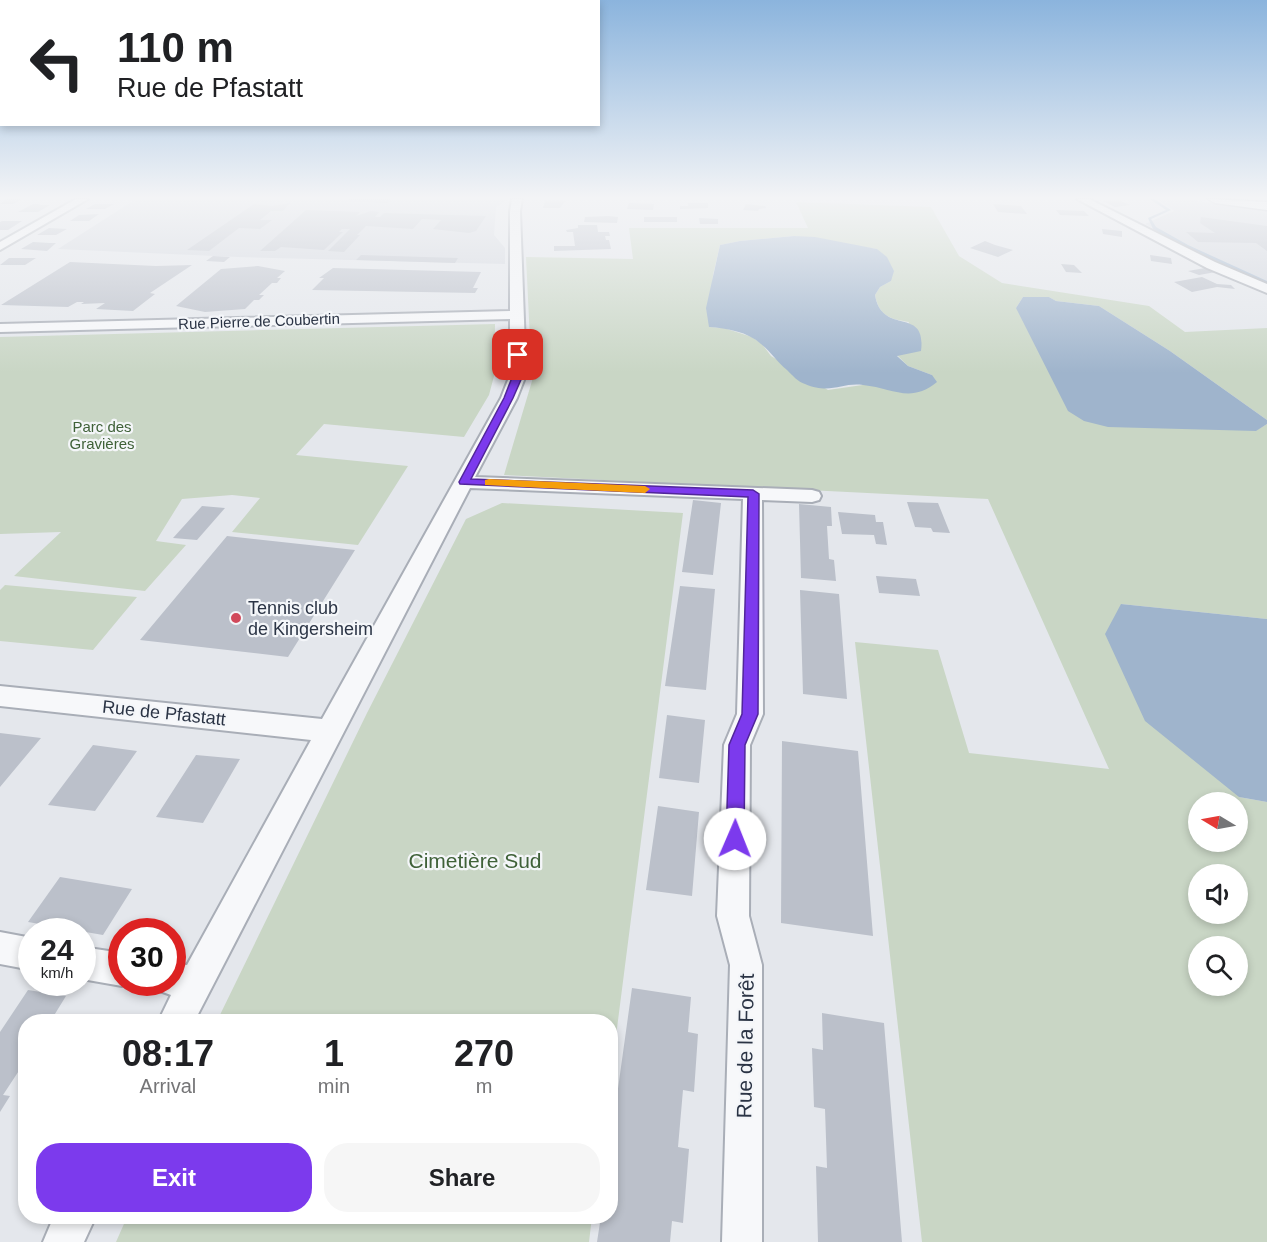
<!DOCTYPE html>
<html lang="en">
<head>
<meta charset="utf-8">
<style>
	:root { --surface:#fff; --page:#f6f6f6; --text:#202124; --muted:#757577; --accent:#7c3aed }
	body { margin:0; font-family:Helvetica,sans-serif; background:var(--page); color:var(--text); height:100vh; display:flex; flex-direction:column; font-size:22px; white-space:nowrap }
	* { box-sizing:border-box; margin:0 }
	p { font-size:20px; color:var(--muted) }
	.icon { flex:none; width:33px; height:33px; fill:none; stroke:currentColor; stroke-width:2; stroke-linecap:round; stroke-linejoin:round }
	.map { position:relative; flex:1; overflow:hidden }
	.side { position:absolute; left:18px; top:1014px; width:600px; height:210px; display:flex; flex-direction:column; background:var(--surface); border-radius:24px; box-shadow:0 3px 9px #0003 }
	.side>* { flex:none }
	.guide { position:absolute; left:0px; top:0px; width:600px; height:126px; box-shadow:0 3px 9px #0003; background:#fff; color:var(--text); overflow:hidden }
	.needle { width:39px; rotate:280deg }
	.tools { position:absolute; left:1188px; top:792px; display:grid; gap:12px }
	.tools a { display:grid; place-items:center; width:60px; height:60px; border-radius:50%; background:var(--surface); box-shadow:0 3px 9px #0003; font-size:30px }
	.speed { position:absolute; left:18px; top:918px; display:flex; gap:12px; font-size:30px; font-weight:700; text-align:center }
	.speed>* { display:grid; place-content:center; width:78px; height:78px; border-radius:50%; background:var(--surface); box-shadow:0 3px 9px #0003; line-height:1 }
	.speed small { font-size:15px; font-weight:400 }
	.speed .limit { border:9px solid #d22; background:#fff; color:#111 }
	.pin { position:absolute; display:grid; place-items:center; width:51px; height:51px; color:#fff; margin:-26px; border-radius:12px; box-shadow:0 3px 9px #0006 }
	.me { position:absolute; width:66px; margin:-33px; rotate:1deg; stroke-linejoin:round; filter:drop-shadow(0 0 4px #0008) }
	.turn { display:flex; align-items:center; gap:21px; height:126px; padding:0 18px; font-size:27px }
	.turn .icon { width:78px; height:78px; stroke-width:2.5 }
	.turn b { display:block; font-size:42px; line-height:51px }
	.eta { display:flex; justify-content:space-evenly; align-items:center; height:102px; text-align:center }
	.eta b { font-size:36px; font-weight:800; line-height:42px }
	.action { display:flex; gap:12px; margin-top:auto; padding:12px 18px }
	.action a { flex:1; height:69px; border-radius:24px; background:var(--accent); color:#fff; font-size:24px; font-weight:800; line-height:69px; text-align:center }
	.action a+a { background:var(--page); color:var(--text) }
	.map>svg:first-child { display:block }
	.built { fill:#d2d6de }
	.green { fill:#c9d6c5; fill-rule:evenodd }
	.water { fill:#9fb4cc }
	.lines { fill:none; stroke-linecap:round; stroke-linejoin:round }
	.stream { fill:#9fb4cc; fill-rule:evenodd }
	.building { fill:#bbc0ca }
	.street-casing { stroke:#a9aeb7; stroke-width:4 }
	.secondary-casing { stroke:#a9aeb7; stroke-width:3 }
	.street { fill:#f7f8fa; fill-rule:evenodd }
	.secondary { fill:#fff; fill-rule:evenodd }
	.route { fill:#7c3aed; stroke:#51269a; stroke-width:1.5 }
	.slow { fill:#f59e0b }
	.poi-dot { fill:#d1495b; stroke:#f4f6f9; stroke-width:2 }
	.labels { text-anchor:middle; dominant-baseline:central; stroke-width:4.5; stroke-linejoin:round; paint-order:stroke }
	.far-street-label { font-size:15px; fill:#2b3445; stroke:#f4f6f9 }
	.far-park-label { font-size:15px; fill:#3f6138; stroke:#f4f6f9 }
	.poi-label { font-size:18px; fill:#2b3445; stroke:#f4f6f9; text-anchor:start }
	.street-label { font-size:18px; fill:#2b3445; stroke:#f4f6f9 }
	.near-park-label { font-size:21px; fill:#3f6138; stroke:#f4f6f9 }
	.near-street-label { font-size:21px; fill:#2b3445; stroke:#f4f6f9 }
</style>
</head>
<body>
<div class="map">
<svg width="1267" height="1242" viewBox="0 0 1267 1242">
	<rect width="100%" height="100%" fill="#e4e7ec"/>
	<path class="built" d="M136 199H508L496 207 494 235 505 248V264L238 257 58 249Z
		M1158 199H1183L1267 211V284L1224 266 1145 224 1174 211Z"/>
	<path class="green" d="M796 202 931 207 959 256 1002 283 1149 306 1185 332 1267 328V420L1170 351 1099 306 1056 301 1049 297H1023L1016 308 1255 431 1267 424V619L1121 604 1239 797 1267 802V1242H922L855 642 938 650 969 753 1109 769 988 499 504 475 532 381 526 257 633 259 629 228H808ZM794 236 877 249 891 281 880 287 875 295C879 316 890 319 909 322L897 355 908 366 932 375 828 390 771 356 762 344 752 337 724 328 709 327 713 275 720 245 740 241ZM1198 802H1238V842H1198ZM1198 874H1238V914H1198ZM1198 946H1238V986H1198Z
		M495 324 494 376 489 395 464 437 324 424 296 455 408 466 358 545 232 532 260 498 232 495 182 499 156 541 186 545 145 591 14 576 61 532 0 534V337Z
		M502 503 683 513 611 1075 610 1022 217 1021 367 713 466 519Z
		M5 585 137 597 93 650 0 641V590Z
		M127 1217V1216L592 1217 589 1242H116Z"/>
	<path class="water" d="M794 236 815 237 877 249 887 257 894 271 891 281 880 287 875 295C882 337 927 305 921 351L897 356 908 366 932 375 937 382C910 404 893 388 863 385 842 382 831 395 805 384 798 382 792 375 787 370 777 362 770 351 761 344 748 332 727 328 709 327L706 308 720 245 740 241Z
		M1023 297H1049L1056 301 1099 306 1170 351 1267 420V424L1256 431 1108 427 1084 421 1068 411 1016 308Z
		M1121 604 1267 619V802L1239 797 1145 721 1105 634Z"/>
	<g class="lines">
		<path class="stream" d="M1150 199H1154L1171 210 1151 219 1156 227 1188 245 1267 281V284L1186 247 1153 229 1148 218 1166 210Z"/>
	</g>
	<path class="building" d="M6 199H22L13 204H0Z
		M350 199H391L387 203 347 201Z
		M545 200H566L560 208H543Z
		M1118 200 1130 205 1115 207 1103 201Z
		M290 203 283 211H271L260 220H272L260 229 239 228 209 251 187 250 254 204 272 206Z
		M629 203H632L654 204 653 210 627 209Z
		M688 203H708V208L680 209V206H688Z
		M33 204H40L39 205H50L38 212H18Z
		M95 204H114L105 209H86Z
		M746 204 765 206 766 208 759 209 758 211 743 210Z
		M993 204 1021 206 1027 214 998 212Z
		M306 210 360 212 356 216 371 211 379 212 375 217H380L384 213 486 216 476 231 469 233 433 229 441 220 422 219 413 229 366 226 357 235H360L344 252 328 251 350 229H342L339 232H343L324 250 281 247 275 251H260Z
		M1056 210 1084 211 1089 216 1060 215Z
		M99 214 89 221H70L79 215Z
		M608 216 618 217 617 223 584 222 585 217Z
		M644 217H677V222H644Z
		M1201 217 1267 226V251L1256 243 1198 242 1186 232 1215 233 1200 223Z
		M699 218 718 219V224H700Z
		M2 221H22L8 230H0V222Z
		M578 225H597L598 232H609L610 236H605L606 240H609L611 249 554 251V246H575L573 232H567L566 230 578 228Z
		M49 228 67 229 56 235H37Z
		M1102 229 1122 231V237L1103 234Z
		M985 241 995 245 1013 250 998 257 970 248Z
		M33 242 50 243H56L47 251 21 249Z
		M361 255 393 256 458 258 455 263 356 260Z
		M1150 255 1171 258 1172 264 1151 261Z
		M213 256 230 257 224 262 206 261Z
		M9 258H36L25 265H0Z
		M70 262 156 266 192 265 150 293 155 294 133 311 96 309 105 303 81 304 84 302H77L68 307 1 305Z
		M1061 264 1074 265 1082 273 1066 272Z
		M258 266 285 271 277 278H281L277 283H272L259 295H264L259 300H254L245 309 205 312 176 306 221 269Z
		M333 268 481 272 473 288H478L475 293 312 290 324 278H319Z
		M1205 268 1216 272 1199 275 1188 271Z
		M1202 277 1217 284 1231 285 1235 289 1217 287 1192 292 1174 282Z
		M693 500 721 503 713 575 682 572Z
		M907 502 938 503 950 533 933 532 931 528 915 527Z
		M799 504 831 507 832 526H827L829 559 834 560 836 581 801 578Z
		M202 506 225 508 197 540 173 538Z
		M838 512 875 515 876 522H883L887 545 876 544 874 535 842 534Z
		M227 536 355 550 288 657 140 640Z
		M876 576 916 579 920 596 879 593Z
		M680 586 715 589 706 690 665 686Z
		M800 590 839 594 847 699 803 694Z
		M667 715 705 720 699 783 659 778Z
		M0 733 41 738 0 787Z
		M782 741 858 751 873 936 781 923Z
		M93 745 137 751 95 811 48 805Z
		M196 755 240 759 203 823 156 817Z
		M658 806 699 812 692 896 646 890Z
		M60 877 132 889 103 935 28 922Z
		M632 988 691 997 688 1032 698 1034 694 1092 683 1090 678 1147 689 1149 683 1223 672 1221 670 1242H597L601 1216H610V1146Z
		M28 990 66 996 50 1022H26V1060L3 1095 10 1096 0 1112V1032Z
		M822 1013 884 1023 902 1242H818L816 1166 827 1168 825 1109 814 1107 812 1048 823 1050Z"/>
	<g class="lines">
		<defs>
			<path id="street" d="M76 199H88L0 250V242Z
				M512 199H522L520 211 526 375 517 398 475 477 812 490 819 492 821 496 819 500 812 502 762 500 763 714 750 745 749 916 762 965V1242H722L730 965 717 916 724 745 737 714 743 499 470 488 194 1022H158L171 995 160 991 157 982H172V963L187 965 311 740 0 706V686L322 719 501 398 510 375V319L0 332V324L510 311V211Z
				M1077 199H1089L1215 262 1267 284V293L1207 268Z
				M0 932 32 938V970L0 964Z
				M82 947 122 953V982H131L122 986 82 979Z
				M54 1216H96L84 1242H43Z"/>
			<path id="secondary" d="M1208 199 1267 202V210L1215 203Z"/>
		</defs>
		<use href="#street" class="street-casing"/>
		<use href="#secondary" class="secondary-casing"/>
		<use href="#street" class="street"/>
		<use href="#secondary" class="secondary"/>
	</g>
	<linearGradient id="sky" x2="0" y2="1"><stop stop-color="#8bb4dd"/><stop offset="0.53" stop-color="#f3f4f6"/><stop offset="1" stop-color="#f3f4f6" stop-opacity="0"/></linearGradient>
	<rect width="1267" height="373" fill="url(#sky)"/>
	<path class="route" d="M518 352 523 355V375L513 398 471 479 753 490 759 494 758 714 745 745 744 839 741 845 735 847 729 845 726 839 729 745 742 714 748 497 460 484 459 482 504 398 513 375 514 355Z"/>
	<path class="slow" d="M489 479 645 486 650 489 645 493 485 485V480Z"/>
	<circle class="poi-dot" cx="236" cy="618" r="6"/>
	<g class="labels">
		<g class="far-street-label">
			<text transform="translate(259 321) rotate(-2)">Rue Pierre de Coubertin</text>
		</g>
		<g class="far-park-label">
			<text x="102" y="426">Parc des<tspan x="102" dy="17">Gravières</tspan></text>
		</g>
		<g class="poi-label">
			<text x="248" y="608">Tennis club<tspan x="248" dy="21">de Kingersheim</tspan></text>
		</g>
		<g class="street-label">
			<text transform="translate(164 713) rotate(6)">Rue de Pfastatt</text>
		</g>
		<g class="near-park-label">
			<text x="475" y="860">Cimetière Sud</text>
		</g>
		<g class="near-street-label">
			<text transform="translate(745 1046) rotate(-89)">Rue de la Forêt</text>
		</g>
	</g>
</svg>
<div class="tools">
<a><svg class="needle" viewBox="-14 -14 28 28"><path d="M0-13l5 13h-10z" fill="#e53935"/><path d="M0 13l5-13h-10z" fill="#757577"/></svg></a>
<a><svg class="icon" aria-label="sound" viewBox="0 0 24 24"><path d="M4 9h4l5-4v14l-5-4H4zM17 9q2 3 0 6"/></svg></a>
<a><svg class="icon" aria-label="search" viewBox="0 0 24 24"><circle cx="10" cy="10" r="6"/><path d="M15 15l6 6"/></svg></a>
</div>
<div class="speed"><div>24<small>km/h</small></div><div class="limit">30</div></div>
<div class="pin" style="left:518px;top:355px;background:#d93025"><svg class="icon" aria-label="arrive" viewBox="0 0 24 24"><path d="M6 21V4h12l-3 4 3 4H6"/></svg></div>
<svg class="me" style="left:735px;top:839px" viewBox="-20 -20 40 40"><circle r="19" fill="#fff"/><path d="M0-13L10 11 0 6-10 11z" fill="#7c3aed"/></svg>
<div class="guide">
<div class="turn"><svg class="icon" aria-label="left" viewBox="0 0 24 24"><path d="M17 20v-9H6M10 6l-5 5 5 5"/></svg><div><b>110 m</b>Rue de Pfastatt</div></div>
</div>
<section class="side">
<div class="eta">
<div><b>08:17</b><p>Arrival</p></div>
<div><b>1</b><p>min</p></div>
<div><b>270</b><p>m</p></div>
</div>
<div class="action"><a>Exit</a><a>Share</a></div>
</section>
</div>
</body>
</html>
